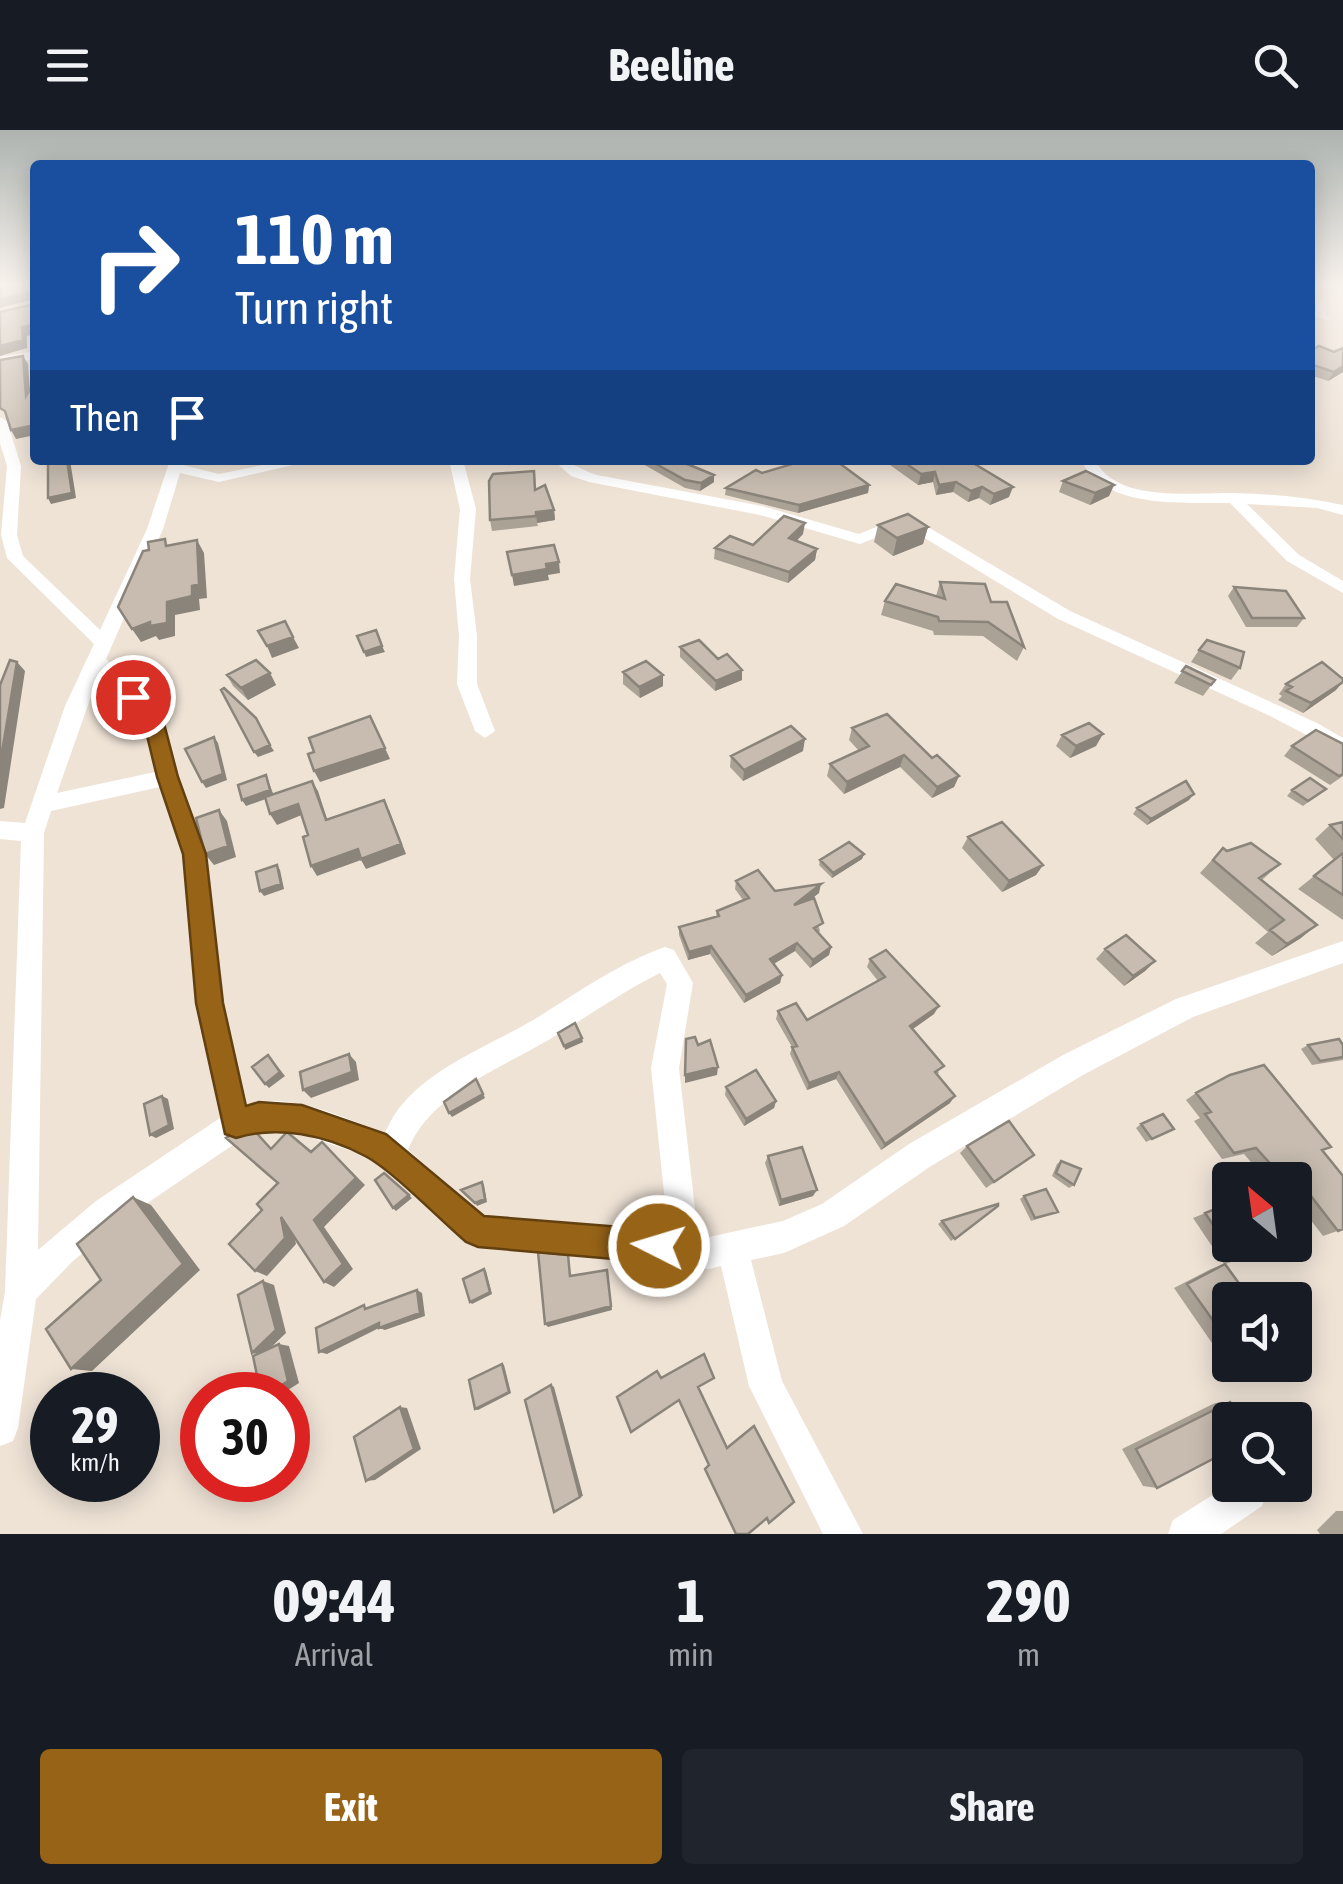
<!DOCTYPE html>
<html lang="en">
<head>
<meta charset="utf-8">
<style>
	:root { --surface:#171b24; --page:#20242c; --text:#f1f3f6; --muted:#9ea1a6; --accent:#966317 }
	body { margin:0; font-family:"Asap Condensed",sans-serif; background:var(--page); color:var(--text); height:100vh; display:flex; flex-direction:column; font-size:38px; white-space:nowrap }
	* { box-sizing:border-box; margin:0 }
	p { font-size:32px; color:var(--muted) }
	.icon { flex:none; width:55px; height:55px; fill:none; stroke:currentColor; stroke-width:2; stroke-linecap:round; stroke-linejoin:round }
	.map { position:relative; height:1404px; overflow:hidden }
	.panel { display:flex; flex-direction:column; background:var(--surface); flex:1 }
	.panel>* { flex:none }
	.guide { position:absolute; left:30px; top:30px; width:1285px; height:305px; border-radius:10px; box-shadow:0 5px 25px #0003; background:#1a4fa0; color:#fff; overflow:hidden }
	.needle { width:65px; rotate:331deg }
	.buttons { position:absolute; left:1212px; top:1032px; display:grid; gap:20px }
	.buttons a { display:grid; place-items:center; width:100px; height:100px; border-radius:10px; background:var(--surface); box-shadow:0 5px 25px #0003; font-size:50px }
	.speed { position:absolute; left:30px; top:1242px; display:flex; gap:20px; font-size:50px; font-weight:700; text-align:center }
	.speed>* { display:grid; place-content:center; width:130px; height:130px; border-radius:50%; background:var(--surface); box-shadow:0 5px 25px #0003; line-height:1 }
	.speed small { font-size:25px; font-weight:400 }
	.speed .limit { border:15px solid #d22; background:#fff; color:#111 }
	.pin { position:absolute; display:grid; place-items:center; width:85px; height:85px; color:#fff; margin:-42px; border:5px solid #fff; border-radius:50%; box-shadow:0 2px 10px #0007 }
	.me { position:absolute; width:110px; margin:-55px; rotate:275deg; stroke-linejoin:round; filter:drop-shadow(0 0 8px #0008) }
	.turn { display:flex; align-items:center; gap:35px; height:210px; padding:0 40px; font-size:45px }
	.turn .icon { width:130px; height:130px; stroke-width:2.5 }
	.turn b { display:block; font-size:70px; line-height:85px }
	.then { display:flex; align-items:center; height:95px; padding:0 40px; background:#0003; gap:20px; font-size:38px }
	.eta { display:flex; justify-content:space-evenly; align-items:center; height:170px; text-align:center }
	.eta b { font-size:60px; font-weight:700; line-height:70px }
	.action { display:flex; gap:20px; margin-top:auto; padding:20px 40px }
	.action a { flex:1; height:115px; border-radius:10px; background:var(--accent); color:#fff; font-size:40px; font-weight:700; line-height:115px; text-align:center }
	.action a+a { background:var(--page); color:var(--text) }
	header { display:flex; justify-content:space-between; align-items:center; height:130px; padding:0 40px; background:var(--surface); font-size:45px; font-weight:700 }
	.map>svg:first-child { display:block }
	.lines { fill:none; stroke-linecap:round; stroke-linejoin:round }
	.minor { fill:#fff; fill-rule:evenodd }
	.wall { fill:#aba296 }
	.shaded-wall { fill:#8b847a }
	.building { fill:#c7bcaf; stroke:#8b847a; stroke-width:2.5 }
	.route { fill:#966317; stroke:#62400f; stroke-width:2.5 }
</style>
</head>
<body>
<header><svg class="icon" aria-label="menu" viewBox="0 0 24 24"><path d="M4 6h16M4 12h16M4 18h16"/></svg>Beeline<svg class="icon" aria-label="search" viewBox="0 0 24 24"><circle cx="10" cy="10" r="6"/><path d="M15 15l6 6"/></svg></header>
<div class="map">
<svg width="1343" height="1404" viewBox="0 0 1343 1404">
	<rect width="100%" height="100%" fill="#efe3d6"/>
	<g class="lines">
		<path class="minor" d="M1310 165 1326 172 1325 183 1330 191 1315 186 1316 175 1310 172Z
			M35 221V229L0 235V227Z
			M0 287 7 291 21 336 17 405 23 426 100 500 147 399 170 330H184L183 335 219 344 287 330H315L219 352 180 343 163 399 106 529 162 586 178 647 205 724 223 873 246 975C291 961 343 988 385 1003 410 941 490 918 543 884 583 859 620 833 665 817L674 820 693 853 679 938 696 1088 699 1100 709 1107 783 1091 822 1074 909 1014 1063 925 1176 869 1343 811V833L1193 887 1083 945 931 1036 844 1096 784 1123 751 1130 782 1251 863 1404H823L749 1256 721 1136 709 1139 477 1117 466 1112 373 1028 306 1006 252 1002 118 1093 73 1131 36 1169 18 1298 13 1311 0 1316V1190L5 1162 21 711 0 709V691L25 693 65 576 94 514 7 428 1 405 7 336 0 313ZM99 544 143 589 155 642 57 663ZM160 657 183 724 197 873 220 988 96 1071 38 1120 44 703 51 681ZM660 843 667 854 651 938 668 1101 483 1086 408 1020C431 961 510 935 560 903 594 882 624 861 660 843Z
			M449 330H463L476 379 470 449 477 506V554L495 601 485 608 475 601 457 554 459 506 454 449 460 379Z
			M553 330C571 330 580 340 597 345L762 376 859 404 901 387H911L1070 481 1317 593 1343 608V624L1268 585 1058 489 905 396 860 414 760 385 589 352 571 346Z
			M1081 330H1095C1117 374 1194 362 1234 363 1270 364 1307 367 1343 375V385L1317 378 1247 374 1299 425 1343 451V463L1287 431 1230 373C1183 372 1105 380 1081 330Z
			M1230 1354 1264 1355 1268 1363 1262 1376 1221 1404H1168L1173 1390Z"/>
	</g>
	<path class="wall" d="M1310 221 1334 222 1343 242 1328 251 1310 245Z
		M636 330H704L690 335 714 352 700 361 685 358Z
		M787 330H835L869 355 868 363 798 383 725 365 726 358 762 343 792 334Z
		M883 330H968L1009 367 990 375 979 368 968 372 953 362 936 365 933 352 918 355Z
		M1063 351 1114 355 1109 366 1090 375 1059 362Z
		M536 359 554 380 555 390 537 393 538 396 492 401 490 390Z
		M878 395 928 397 923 414 893 426 874 412Z
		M803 404 796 411 817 419 815 430 788 453 714 429 715 418 753 415Z
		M940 452 991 472 1024 517 1017 531 983 506 934 505 933 501 881 485 885 471 936 466Z
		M1234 457 1304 488 1297 497H1246L1228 466Z
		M680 517 718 529 742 550 715 561 680 527Z
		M1199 520 1240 538 1231 550 1191 532Z
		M1186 536 1215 550 1203 566 1174 553Z
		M623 542 663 556 640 568 623 554Z
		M270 543 276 555 248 570 233 556 227 545Z
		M1286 554 1336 560 1303 583 1278 570 1282 566 1279 564Z
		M852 598 932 628 959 646 954 657 932 668 900 637 844 664 827 646 830 634 859 621 849 610Z
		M1062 605 1096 616 1070 628 1056 616Z
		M1343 614V646L1330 655 1284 626 1292 616Z
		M803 621 743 651 730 637 731 626Z
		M1326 659 1303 676 1287 666 1292 660Z
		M1189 670 1147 695 1133 684 1137 678Z
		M1343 692V790L1298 759 1334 730 1315 709 1330 695Z
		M968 707 1043 735 1036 745 1002 762 962 718Z
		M1223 718 1227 721 1280 734 1262 750 1301 808 1272 826 1255 813 1268 802 1200 743Z
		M864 724 862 729 832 748 819 735 820 730Z
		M736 751 775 761 819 763 811 769 820 801 818 803 831 817 829 825 810 838 795 821 774 834 782 845 780 853 744 873 710 824 688 830 679 805V797L716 786 717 781 743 770 735 759Z
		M1105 819 1155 831 1145 841 1124 856 1096 829Z
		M870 829 934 884 912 899 939 943 937 944 950 973 881 1020 836 949 807 960 790 924 792 917 776 889 778 881 807 890 878 851 867 837Z
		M1308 915H1343V930L1312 935 1301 919Z
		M726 957 776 971 774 978 744 996 725 965Z
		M1196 963 1322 1021 1343 1099 1323 1106 1300 1076 1295 1050H1266L1244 1024 1222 1029 1194 991 1200 988 1186 970Z
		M1141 994 1174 999 1146 1012 1136 998Z
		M967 1016 1034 1025 986 1058 960 1023Z
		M768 1026 813 1066 779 1076 765 1033Z
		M1061 1031 1074 1055 1069 1058 1052 1046 1057 1034Z
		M1024 1066 1058 1082 1031 1091 1020 1069Z
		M1230 1073 1237 1130 1225 1134 1227 1210 1212 1213 1174 1158 1211 1139 1224 1134 1193 1088Z
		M998 1076 951 1111 938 1094 942 1091Z
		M1230 1272 1157 1358 1143 1356 1122 1319 1215 1273Z
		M1336 1381H1343V1404H1320L1317 1400Z"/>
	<path class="shaded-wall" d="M30 162 34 169 0 178V169Z
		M35 195V204L27 206V218L0 226V216L22 197Z
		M23 226 28 234 31 275 26 266Z
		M1343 236V242L1328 251 1334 242Z
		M35 295V305L16 309 11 300Z
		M67 330H70L76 368 51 374 48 368Z
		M683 330H704L680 339V331Z
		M935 342 933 352 918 355 921 344Z
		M714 345V352L700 361 701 353Z
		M956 352 953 362 936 365 939 355Z
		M869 355 868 363 798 383 799 375Z
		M1114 355 1109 366 1090 375 1095 363Z
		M982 357 979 368 968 372 971 361Z
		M1013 357 1009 367 990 375 994 364Z
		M554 380 555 390 537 393 536 382Z
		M805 393 803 404 788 420 789 408Z
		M928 397 923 414 893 426 897 408Z
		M197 410 204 423 207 468 199 469 200 480 175 485V506L159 510 156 506 141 512 132 499 167 472 192 456Z
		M817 419 815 430 788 453 789 442Z
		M559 432 560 443 548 445 549 450 514 456 512 445 546 434Z
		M293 507 299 518 272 528 267 516Z
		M382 516 385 522 366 527 364 522Z
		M17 532 25 541 4 678 0 679V634Z
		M742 540V550L715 561 716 551Z
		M270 543 276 555 248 570 241 558Z
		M663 545V556L640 568 639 557Z
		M1343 552 1336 560 1303 583 1311 573Z
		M1103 604 1096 616 1070 628 1076 616Z
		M214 607 218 613 227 650 206 658 202 652Z
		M805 609 803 621 743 651 744 640Z
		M270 615 274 621 258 627 254 622Z
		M385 618 390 629 320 652 314 641Z
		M904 625 900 637 844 664 847 652Z
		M266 645 274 666 246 676 242 670Z
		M959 646 954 657 932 668 937 657Z
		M312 651 318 661 331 701 326 690Z
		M1194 664 1189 670 1147 695 1151 689Z
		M298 674 304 684 277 695 270 684Z
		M219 680 227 691 236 727 214 735 205 724Z
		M389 680 406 724 366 739 361 730 317 746 311 736Z
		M864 724 862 729 832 748 833 743Z
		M277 735 280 740 284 759 264 766 260 761Z
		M1043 735 1036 745 1002 762 1009 751Z
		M821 754 819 763 792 784 794 775Z
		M1317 795 1301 808 1272 826 1287 814Z
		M797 813 795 821 768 837 770 829Z
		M711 816 710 824 688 830 689 822Z
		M831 817 829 825 810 838 813 830Z
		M1155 831 1145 841 1124 856 1133 846Z
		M782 845 780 853 744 873 746 865Z
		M939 876 934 884 906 904 910 896Z
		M582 908 583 912 565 920 564 916Z
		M349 924 356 932 359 950 311 968 303 960Z
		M268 925 285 946 269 958 265 954Z
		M718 937 717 945 685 953V945Z
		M839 942 836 949 807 960 809 953Z
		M483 964 485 968 452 987 449 983Z
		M162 966 168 969 174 999 156 1008 150 1005Z
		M955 966 950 973 881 1020 885 1014Z
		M776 971 774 978 744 996 746 989Z
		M322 1012 365 1055 324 1097 353 1139 334 1157 324 1152 314 1090Z
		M482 1052 484 1055 487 1072 477 1076 475 1073Z
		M817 1060 813 1066 779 1076 781 1070Z
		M409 1065 412 1068 396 1081 393 1078Z
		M133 1067 151 1075 200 1140 92 1241 71 1239Z
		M281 1087 292 1094 296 1114 267 1146 255 1141Z
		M484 1139 486 1141 492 1164 472 1174 470 1172Z
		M607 1140 612 1180 548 1197 545 1194Z
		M263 1151 274 1155 286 1203 263 1225 252 1223Z
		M417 1160 422 1163 425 1186 385 1200 379 1198Z
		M379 1193 385 1195 327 1224 319 1222Z
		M279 1214 289 1216 299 1253 280 1265H266Z
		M502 1234 504 1235 511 1263 478 1280 475 1279Z
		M551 1255 554 1257 583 1366 580 1367Z
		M400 1277 407 1278 421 1319 375 1350 366 1351Z"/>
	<path class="building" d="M0 156H35V195L22 197 23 210 0 216V182L31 175 34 165 30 162 0 169Z
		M1319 216 1334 222 1343 218V236L1334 242 1310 234V221Z
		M23 226 26 266 34 253 35 295 11 300 5 281 0 278V230Z
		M48 330H67L72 363 48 368Z
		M649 330H683L680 331 714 345 701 353 685 350Z
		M797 330H835L869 355 799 375 726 358 756 340 762 343 799 332Z
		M901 330H968L1013 357 994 364 982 357 971 361 956 352 939 355 935 342 921 344Z
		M534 341 535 360 545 355 554 380 536 382V386L490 390 489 351 493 344Z
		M1086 341 1114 355 1095 363 1063 351Z
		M908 384 928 397 897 408 878 395Z
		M784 386 805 393 789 408 817 419 789 442 715 418 730 406 753 415Z
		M165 409 166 416 197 410 199 454 192 456V466L167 472V493L150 496V492L132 499 118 477 143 421 149 420 148 412Z
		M554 415 559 432 546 434 547 439 512 445 507 422Z
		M940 452 985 454 991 472H1007L1024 517 988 492 939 491 938 487 885 471 896 454 945 469Z
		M1234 457 1286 461 1304 488H1252Z
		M285 491 293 507 267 516 258 501Z
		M376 500 382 516 364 522 357 506Z
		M699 510 718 529 727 524 742 540 716 551 680 517Z
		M1207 510 1244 522 1240 538 1199 520Z
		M10 530 17 532 0 634V555Z
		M256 530 270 543 241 558 227 545Z
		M646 531 663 545 639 557 623 542Z
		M1322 532 1343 549V552L1311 573 1286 561 1292 557 1286 554Z
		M1186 536 1215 550 1211 555 1182 541Z
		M224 558 256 588 270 615 254 622 221 560Z
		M887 584 932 628 937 625 959 646 937 657 904 625 847 652 830 634 869 616 852 598Z
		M370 586 385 618 314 641 308 624 314 622 309 608Z
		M1089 593 1103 604 1076 616 1062 605Z
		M791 596 805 609 744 640 731 626Z
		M1316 600 1343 614V644L1339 646 1292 616Z
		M214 607 223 644 202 652 185 619Z
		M266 645 270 660 242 670 238 655Z
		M1310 648 1326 659 1308 671 1292 660Z
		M312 651 326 690 384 670 401 714 361 729 358 719 311 736 303 707 308 705 298 674 270 684 265 667Z
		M1186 651 1194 664 1151 689 1137 678Z
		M219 680 228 716 205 724 196 688Z
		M1002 692 1043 735 1009 751 968 707Z
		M1343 692V709L1330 695Z
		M849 712 864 724 833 743 820 730Z
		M1251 713 1280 734 1259 748 1317 795 1287 814 1270 800 1284 790 1213 730 1223 718 1227 721Z
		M1343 723V765L1314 746Z
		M277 735 281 754 260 761 256 742Z
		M758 740 775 761 821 754 794 775 814 768 823 793 814 798 831 817 813 830 797 813 770 829 782 845 746 865 711 816 689 822 679 797 719 786 717 781 749 768 736 751Z
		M1126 805 1155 831 1133 846 1105 819Z
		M886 820 939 876 910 896 944 936 935 942 955 966 885 1014 839 942 809 953 792 917 797 916 778 881 796 873 807 890 885 847 870 829Z
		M575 893 582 908 564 916 558 903Z
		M695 907 698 915 710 910 718 937 685 945 686 909Z
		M1339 909 1343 915V927L1320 931 1308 915Z
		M349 924 352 942 303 960 300 942Z
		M268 925 280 942 265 954 252 937Z
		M1264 935 1331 1017 1322 1020 1343 1046V1099L1338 1101 1311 1066 1295 1080V1050H1285L1256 1018 1234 1023 1205 984 1211 982 1196 963 1230 945Z
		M756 940 776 971 746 989 726 957Z
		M476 949 483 964 449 983 444 972Z
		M162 966 169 995 150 1005 144 974Z
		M1163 984 1174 999 1152 1009 1141 994Z
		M1009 991 1034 1025 994 1052 967 1016Z
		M242 998H252L271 1019 287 1002 311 1022 322 1012 356 1048 314 1090 343 1134 324 1152 281 1087 285 1108 255 1141 229 1114 262 1080 257 1074 278 1053 226 1008Z
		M802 1017 817 1060 781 1070 768 1026Z
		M1061 1031 1081 1039 1074 1055 1056 1043Z
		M384 1043 409 1065 393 1078 375 1050Z
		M482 1052 485 1069 475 1073 461 1060Z
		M1046 1059 1058 1082 1035 1088 1024 1066Z
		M133 1067 183 1134 71 1239 46 1199 101 1150 77 1114Z
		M1230 1073V1115H1273L1237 1130 1205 1083Z
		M998 1074V1076L955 1109 942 1091Z
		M538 1122 568 1125 570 1146 607 1140 611 1176 545 1194Z
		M1225 1134 1251 1170H1230V1208L1227 1210 1187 1154Z
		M484 1139 490 1162 470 1172 463 1149Z
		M263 1151 276 1200 252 1223 238 1165Z
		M417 1160 420 1183 379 1198V1193L319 1222 316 1198 364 1175 365 1179Z
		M279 1214 288 1251 266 1265H261L253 1226Z
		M704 1224 714 1248 698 1257 727 1318 754 1296 794 1372 769 1393 767 1388 748 1404H736L705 1339 709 1335 679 1270 631 1302 617 1267 657 1241 661 1248Z
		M502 1234 509 1262 475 1279 469 1250Z
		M551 1255 580 1367 554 1382 525 1270Z
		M1230 1272 1242 1290H1230V1320L1157 1358 1136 1319Z
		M400 1277 414 1319 366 1351 354 1307Z"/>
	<linearGradient id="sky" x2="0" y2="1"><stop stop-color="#adb3af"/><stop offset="0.44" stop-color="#f8f2ed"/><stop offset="1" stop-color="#f8f2ed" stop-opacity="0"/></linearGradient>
	<rect width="1343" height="352" fill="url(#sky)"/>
	<path class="route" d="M133 561 140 563 162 586 178 647 206 724 223 873 246 976 259 972 302 975 386 1004 484 1086 659 1100 671 1105 675 1116 671 1128 659 1133 478 1117 466 1112C440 1090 392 1040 365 1026 326 1005 277 995 236 1008L225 1004 196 873 183 724 157 647 143 589 123 567Z"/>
</svg>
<div class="buttons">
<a><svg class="needle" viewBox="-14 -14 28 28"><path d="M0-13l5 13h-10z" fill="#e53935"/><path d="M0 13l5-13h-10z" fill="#9ea1a6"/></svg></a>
<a><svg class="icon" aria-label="sound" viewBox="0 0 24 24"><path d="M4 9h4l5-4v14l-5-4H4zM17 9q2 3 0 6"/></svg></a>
<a><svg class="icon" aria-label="search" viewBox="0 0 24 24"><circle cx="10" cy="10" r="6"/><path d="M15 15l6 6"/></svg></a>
</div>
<div class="speed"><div>29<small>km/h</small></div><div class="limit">30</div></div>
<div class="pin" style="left:133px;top:567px;background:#d93025"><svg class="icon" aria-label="arrive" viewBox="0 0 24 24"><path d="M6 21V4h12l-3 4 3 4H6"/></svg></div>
<svg class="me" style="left:659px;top:1116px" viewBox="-20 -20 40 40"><circle r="17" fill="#966317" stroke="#fff" stroke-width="3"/><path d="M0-11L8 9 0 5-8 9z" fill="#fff"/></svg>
<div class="guide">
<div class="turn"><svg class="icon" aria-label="right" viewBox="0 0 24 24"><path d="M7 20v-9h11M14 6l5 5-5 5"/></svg><div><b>110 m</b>Turn right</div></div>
<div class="then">Then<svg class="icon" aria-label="arrive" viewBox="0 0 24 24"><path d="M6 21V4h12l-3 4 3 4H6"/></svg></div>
</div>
</div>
<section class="panel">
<div class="eta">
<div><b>09:44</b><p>Arrival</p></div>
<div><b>1</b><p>min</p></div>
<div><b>290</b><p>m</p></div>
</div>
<div class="action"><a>Exit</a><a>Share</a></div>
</section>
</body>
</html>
